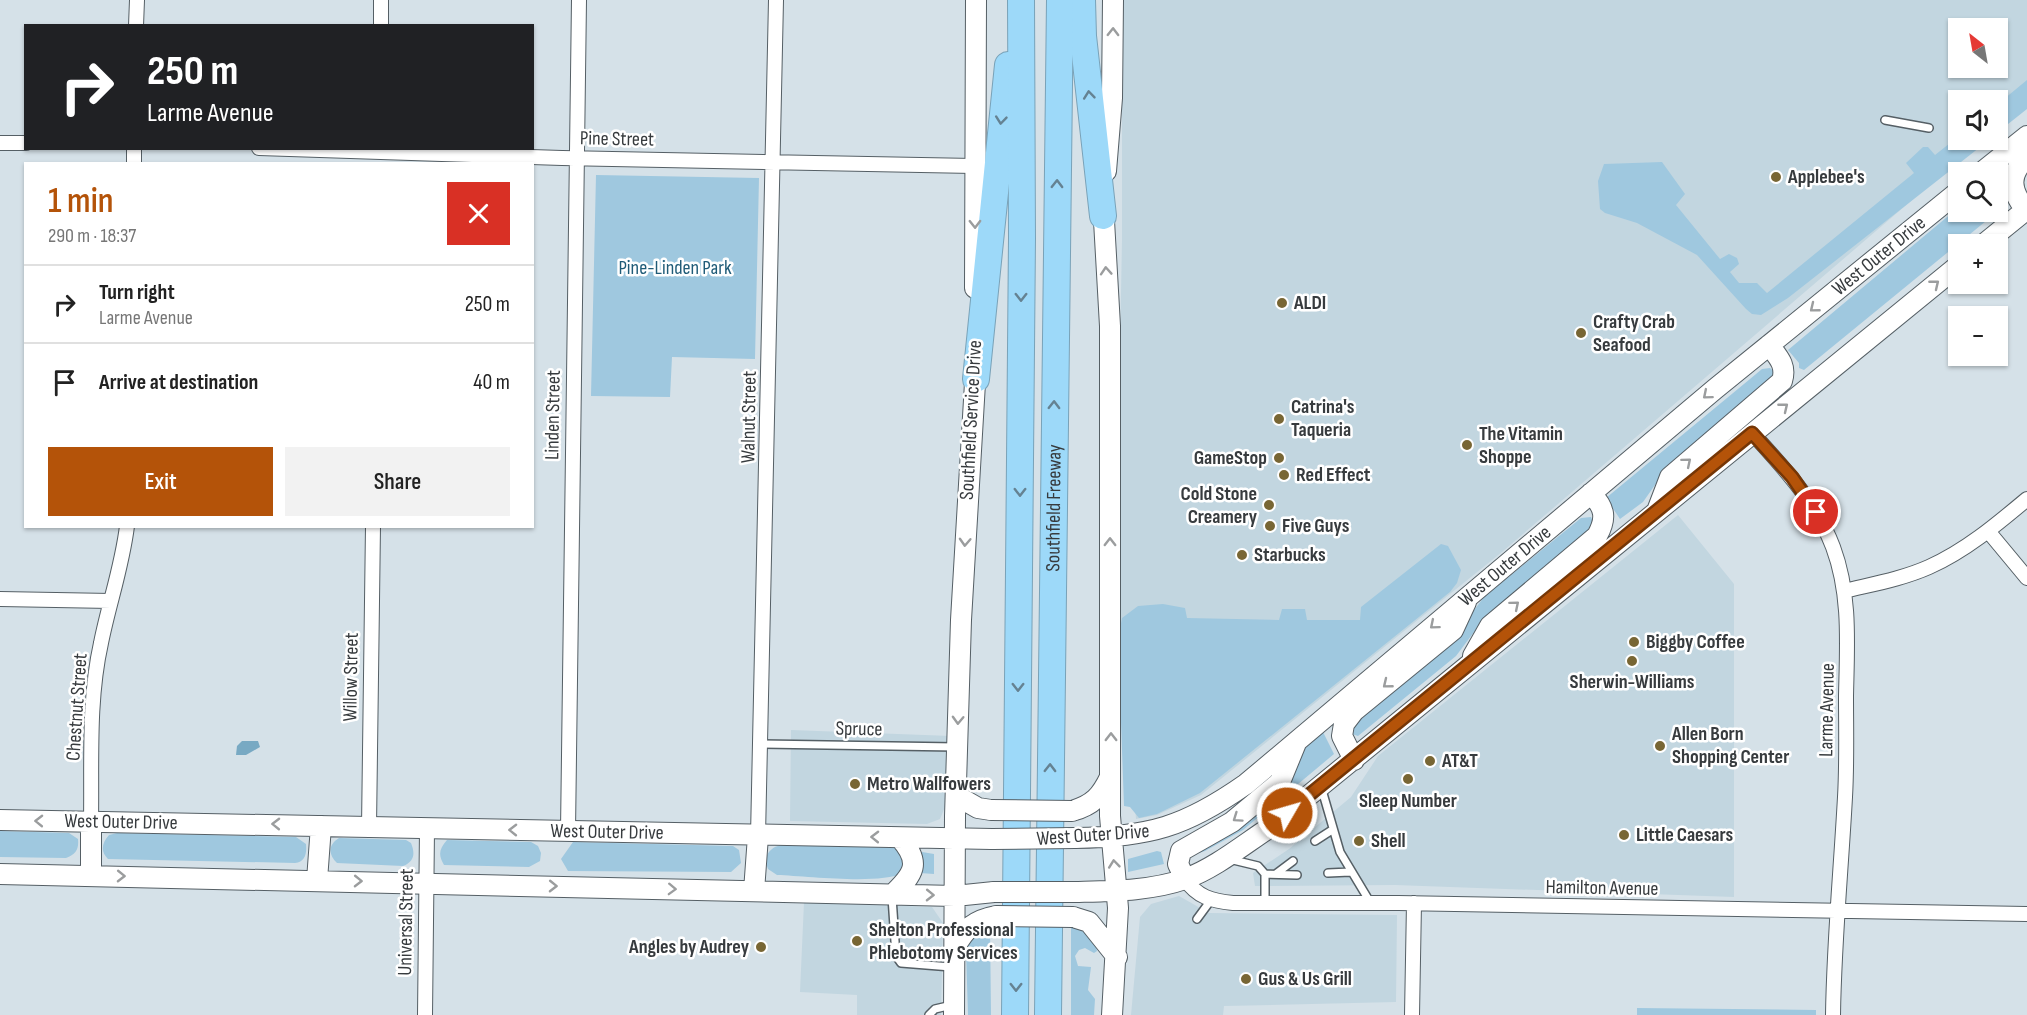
<!DOCTYPE html>
<html lang="en">
<head>
<meta charset="utf-8">
<style>
	:root { --surface:#fff; --page:#f2f2f2; --text:#222; --muted:#767676; --line:#e0e0e0; --accent:#b45309 }
	body { margin:0; font-family:"Sofia Sans Condensed",sans-serif; background:var(--page); color:var(--text); height:100vh; display:flex; flex-direction:column; font-size:22px; white-space:nowrap }
	* { box-sizing:border-box; margin:0 }
	p { font-size:20px; color:var(--muted) }
	.icon { flex:none; width:33px; height:33px; fill:none; stroke:currentColor; stroke-width:2; stroke-linecap:round; stroke-linejoin:round }
	.map { position:relative; flex:1; overflow:hidden }
	.side { position:absolute; left:24px; top:162px; width:510px; height:366px; display:flex; flex-direction:column; background:var(--surface); border-radius:0px; box-shadow:0 2px 4px #0004 }
	.side>* { flex:none }
	.hud { position:absolute; left:24px; top:24px; width:510px; height:126px; border-radius:0px; box-shadow:0 2px 4px #0004; background:#202124; color:#fff; overflow:hidden }
	.needle { width:39px; rotate:329deg }
	.controls { position:absolute; left:1948px; top:18px; display:grid; gap:12px }
	.controls a { display:grid; place-items:center; width:60px; height:60px; border-radius:0px; background:var(--surface); box-shadow:0 2px 4px #0004; font-size:30px }
	.pin { position:absolute; display:grid; place-items:center; width:51px; height:51px; color:#fff; margin:-26px; border:3px solid #fff; border-radius:50%; box-shadow:0 2px 6px #0007 }
	.me { position:absolute; width:66px; margin:-33px; rotate:52deg; stroke-linejoin:round; filter:drop-shadow(0 0 4px #0008) }
	.turn { display:flex; align-items:center; gap:21px; height:126px; padding:0 24px; font-size:27px }
	.turn .icon { width:78px; height:78px; stroke-width:2.5 }
	.turn b { display:block; font-size:42px; line-height:51px }
	.round { display:grid; place-items:center; flex:none; width:63px; height:63px; border-radius:0px; background:var(--page) }
	.summary { display:flex; align-items:center; justify-content:space-between; height:102px; padding:0 24px }
	h1 { font-size:36px; font-weight:600; line-height:45px; color:var(--accent) }
	.primary-button { display:flex; gap:12px; margin-top:auto; padding:12px 24px }
	.primary-button a { flex:1; height:69px; border-radius:0px; background:var(--accent); color:#fff; font-size:24px; font-weight:600; line-height:69px; text-align:center }
	.primary-button a+a { background:var(--page); color:var(--text) }
	ul { padding:0; list-style:none }
	li { display:flex; align-items:center; gap:18px; height:78px; padding:0 24px; border-top:2px solid var(--line) }
	li div { flex:1 }
	li b { display:block; font-size:22px }
	li em { font-style:normal }
	.map>svg:first-child { display:block }
	.built { fill:#c2d6e0; fill-rule:evenodd }
	.green { fill:#9fc8df }
	.water { fill:#78a9c3 }
	.lines { fill:none; stroke-linecap:round; stroke-linejoin:round }
	.lane-casing { stroke:#555f65; stroke-width:10 }
	.street-casing { stroke:#555f65; stroke-width:16 }
	.secondary-casing { stroke:#555f65; stroke-width:22 }
	.highway-casing { stroke:#79a2b8; stroke-width:28 }
	.lane { stroke:#fff; stroke-width:7 }
	.street { stroke:#fff; stroke-width:14 }
	.secondary { stroke:#fff; stroke-width:20 }
	.highway { stroke:#9dd9f9; stroke-width:26 }
	.secondary-bridge-casing { stroke:#555f65; stroke-width:22; stroke-linecap:butt }
	.secondary-bridge { stroke:#fff; stroke-width:20 }
	.oneway { stroke:#9b9d9e }
	.oneway2 { stroke:#658292 }
	.route-casing { stroke:#753606; stroke-width:15 }
	.route { stroke:#b45309; stroke-width:10 }
	.poi-dot { fill:#786634; stroke:#fff; stroke-width:2 }
	.labels { text-anchor:middle; dominant-baseline:central; stroke-width:5; stroke-linejoin:round; paint-order:stroke }
	.street-label { font-size:20px; fill:#373b3e; stroke:#fff }
	.poi-label { font-size:20px; font-weight:bold; fill:#373b3e; stroke:#fff; text-anchor:start }
	.park-label { font-size:20px; fill:#1f5b77; stroke:#fff }
</style>
</head>
<body>
<div class="map">
<svg width="2027" height="1015" viewBox="0 0 2027 1015">
	<rect width="100%" height="100%" fill="#d5e1e8"/>
	<path class="built" d="M1122 0H2027V101L1998 126V100H1959V140H1982L1502 552 1201 795 1157 815 1136 819 1116 569 1122 240ZM1959 28H1998V68H1959Z
		M1678 515 1734 584V897L1395 885 1255 886 1253 873 1289 849 1351 797 1378 756Z
		M791 730 951 736 947 802 940 819 927 824 790 821Z
		M1179 896 1209 913 1397 915 1396 1002 1224 1006 1223 1015H1131L1140 917 1151 904Z
		M804 902 932 907 943 923 941 1015H857V995L800 992Z"/>
	<path class="green" d="M2027 80V109L1998 132V104Z
		M1959 136V140H1989L1788 298 1761 315 1752 314 1746 309 1697 255 1637 223 1605 213 1600 209 1598 181 1604 164 1662 162 1685 194 1676 205 1720 259 1729 254 1737 258 1739 264 1730 272 1739 283H1757L1767 293 1914 173 1906 163 1923 147H1928L1935 155Z
		M596 175 759 178 755 359 672 357 670 397 591 396Z
		M1959 207V212H1997L1804 370 1799 368V363L1788 350Z
		M1770 368 1776 373 1774 384 1662 475 1643 502 1620 519 1606 498 1750 379 1762 369Z
		M1591 517 1595 526 1480 624 1456 656 1358 736 1349 733V724L1459 630 1484 597 1581 518Z
		M1441 544 1448 546 1461 570 1457 583 1450 592 1200 793 1157 814 1139 818 1130 807 1124 806 1118 639 1122 618 1138 606 1163 604 1185 608 1187 618 1279 620 1282 609H1305L1307 620H1360L1361 607Z
		M1323 732 1334 754 1243 830 1205 851 1199 853 1196 851 1294 773 1306 744Z
		M0 831 69 833 78 839C79 849 76 854 66 858L0 857Z
		M117 833 296 837 306 844C307 854 305 862 295 863L108 859C100 851 102 843 109 835Z
		M339 838 406 840 411 843C415 853 415 861 403 866L337 863C328 854 328 845 339 838Z
		M447 840 531 842 538 846 541 853 540 861 529 867 444 865C438 855 439 849 447 840Z
		M573 842 733 846 739 850 741 863 731 872 568 871 561 859Z
		M804 844 896 848 904 854 903 873C879 885 807 876 777 875L768 869 765 860C771 841 787 845 804 844Z
		M1157 851 1161 852 1164 864 1128 872V859Z
		M922 852 934 854V874L920 873Z
		M990 926 991 1015H968L966 951 969 937Z
		M1076 926C1088 931 1095 939 1097 951L1094 953 1085 948 1079 950 1075 956 1078 966 1091 967 1088 990 1095 999 1094 1015H1071V927Z
		M1637 1008 1816 1010V1015H1637Z"/>
	<path class="water" d="M242 741H258L260 747 246 755H236L237 746Z"/>
	<g class="lines">
		<defs>
			<path id="lane" d="M1885 120 1929 128
				M761 744 956 747
				M1322 790 1340 852 1370 902
				M1315 841 1332 830
				M1229 859 1258 866 1265 874V903
				M1277 873 1293 861
				M1328 873 1350 872
				M1265 874 1297 875
				M892 897 896 956 901 963 951 967
				M1197 919 1211 900
				M929 1015 935 1009 952 1005"/>
			<path id="street" d="M136 26 137 0
				M381 26V0
				M0 143H26
				M134 148V164
				M259 148 562 158 974 166
				M1752 433C1784 468 1816 502 1833 547 1851 595 1847 646 1846 696 1846 729 1847 763 1845 797 1841 870 1834 942 1833 1015
				M1988 531 2027 578
				M1844 591C1873 584 1902 579 1929 567 1965 551 1996 525 2027 499
				M0 599 111 601
				M91 822C92 762 88 701 101 643 109 603 122 567 127 526
				M369 827 373 526
				M568 831 579 0
				M758 836 776 0
				M1185 879C1197 897 1212 901 1233 903H1398L2027 914
				M425 1015 427 829
				M1412 1015 1414 903"/>
			<path id="secondary" d="M1106 171 1112 98 1113 0
				M1982 172 2027 136
				M1103 203 1110 326V816L1118 908 1112 1015
				M2026 210C2010 190 2008 175 2027 157
				M1984 244 2027 209
				M975 288 976 0
				M1657 511 1670 477 1782 381C1787 365 1778 357 1769 345
				M1473 656 1490 626 1597 536C1607 518 1605 508 1591 493
				M1354 760 1342 736 1344 724 1354 711 1453 630 1466 602
				M957 796 978 808 991 810
				M1072 811C1093 805 1101 796 1110 777
				M0 820 992 839
				M1075 838C1149 837 1185 827 1246 784L1715 389 1959 191
				M0 874 955 896 994 892
				M91 876V822
				M1185 879 1178 864 1181 851 1232 822 1280 782 1296 743
				M317 880 321 826
				M754 891 758 836
				M1075 892C1111 891 1151 891 1185 879 1215 868 1243 845 1269 828L1959 265
				M892 895C914 874 922 863 900 838
				M1073 917 1089 922 1117 957
				M955 947C966 928 974 920 996 916
				M954 1015 955 816 961 620 976 366"/>
			<g id="highway">
				<path d="M1082 0 1083 36 1103 216"/>
				<path d="M976 379 1008 65"/>
				<path d="M1015 1015 1022 238 1021 0"/>
				<path id="s1" d="M1048 1015 1060 0"/>
			</g>
		</defs>
		<use href="#lane" class="lane-casing"/>
		<use href="#street" class="street-casing"/>
		<use href="#secondary" class="secondary-casing"/>
		<use href="#highway" class="highway-casing"/>
		<use href="#lane" class="lane"/>
		<use href="#street" class="street"/>
		<use href="#secondary" class="secondary"/>
		<use href="#highway" class="highway"/>
		<defs>
			<path id="secondary-bridge" d="M991 810 1072 811
				M992 839 1075 838
				M994 892H1075
				M996 916 1073 917"/>
		</defs>
		<use href="#secondary-bridge" class="secondary-bridge-casing"/>
		<use href="#secondary-bridge" class="secondary-bridge"/>
	</g>
	<defs><path id="oneway-chevron" d="M-2-3.5L2.5 0L-2 3.5" fill="none" stroke-width="1.6" stroke-linecap="round" stroke-linejoin="round" transform="scale(1.5)"/></defs>
	<g class="oneway">
		<use href="#oneway-chevron" transform="translate(1113 32) rotate(-89)"/>
		<use href="#oneway-chevron" transform="translate(975 224) rotate(89)"/>
		<use href="#oneway-chevron" transform="translate(1106 271) rotate(-94)"/>
		<use href="#oneway-chevron" transform="translate(1935 284) rotate(-39)"/>
		<use href="#oneway-chevron" transform="translate(1814 308) rotate(141)"/>
		<use href="#oneway-chevron" transform="translate(1707 395) rotate(140)"/>
		<use href="#oneway-chevron" transform="translate(1784 407) rotate(-39)"/>
		<use href="#oneway-chevron" transform="translate(1687 462) rotate(-40)"/>
		<use href="#oneway-chevron" transform="translate(965 542) rotate(93)"/>
		<use href="#oneway-chevron" transform="translate(1110 542) rotate(-90)"/>
		<use href="#oneway-chevron" transform="translate(1515 605) rotate(-40)"/>
		<use href="#oneway-chevron" transform="translate(1434 625) rotate(140)"/>
		<use href="#oneway-chevron" transform="translate(1387 684) rotate(141)"/>
		<use href="#oneway-chevron" transform="translate(958 720) rotate(92)"/>
		<use href="#oneway-chevron" transform="translate(1111 737) rotate(-90)"/>
		<use href="#oneway-chevron" transform="translate(1237 818) rotate(145)"/>
		<use href="#oneway-chevron" transform="translate(39 821) rotate(-179)"/>
		<use href="#oneway-chevron" transform="translate(276 824) rotate(-179)"/>
		<use href="#oneway-chevron" transform="translate(513 830) rotate(-179)"/>
		<use href="#oneway-chevron" transform="translate(875 837) rotate(-179)"/>
		<use href="#oneway-chevron" transform="translate(1114 864) rotate(-96)"/>
		<use href="#oneway-chevron" transform="translate(121 876) rotate(1)"/>
		<use href="#oneway-chevron" transform="translate(358 881) rotate(1)"/>
		<use href="#oneway-chevron" transform="translate(553 886) rotate(1)"/>
		<use href="#oneway-chevron" transform="translate(672 889) rotate(2)"/>
		<use href="#oneway-chevron" transform="translate(930 895) rotate(1)"/>
	</g>
	<g class="oneway2">
		<use href="#oneway-chevron" transform="translate(1089 95) rotate(-96)"/>
		<use href="#oneway-chevron" transform="translate(1001 120) rotate(96)"/>
		<use href="#oneway-chevron" transform="translate(1057 184) rotate(-89)"/>
		<use href="#oneway-chevron" transform="translate(1021 297) rotate(90)"/>
		<use href="#oneway-chevron" transform="translate(1054 405) rotate(-89)"/>
		<use href="#oneway-chevron" transform="translate(1020 492) rotate(90)"/>
		<use href="#oneway-chevron" transform="translate(1018 687) rotate(90)"/>
		<use href="#oneway-chevron" transform="translate(1050 768) rotate(-89)"/>
		<use href="#oneway-chevron" transform="translate(1016 987) rotate(90)"/>
	</g>
	<g class="lines">
		<defs>
			<path id="route" d="M1287 813 1752 433 1792 477 1816 512"/>
		</defs>
		<use href="#route" class="route-casing"/>
		<use href="#route" class="route"/>
	</g>
	<g class="poi-dot">
		<circle cx="1776" cy="177" r="6"/>
		<circle cx="1282" cy="303" r="6"/>
		<circle cx="1581" cy="333" r="6"/>
		<circle cx="1279" cy="419" r="6"/>
		<circle cx="1467" cy="445" r="6"/>
		<circle cx="1279" cy="458" r="6"/>
		<circle cx="1284" cy="475" r="6"/>
		<circle cx="1269" cy="505" r="6"/>
		<circle cx="1270" cy="526" r="6"/>
		<circle cx="1242" cy="555" r="6"/>
		<circle cx="1634" cy="642" r="6"/>
		<circle cx="1632" cy="661" r="6"/>
		<circle cx="1660" cy="746" r="6"/>
		<circle cx="1430" cy="761" r="6"/>
		<circle cx="1408" cy="779" r="6"/>
		<circle cx="855" cy="784" r="6"/>
		<circle cx="1624" cy="835" r="6"/>
		<circle cx="1359" cy="841" r="6"/>
		<circle cx="857" cy="941" r="6"/>
		<circle cx="761" cy="947" r="6"/>
		<circle cx="1246" cy="979" r="6"/>
	</g>
	<g class="labels">
		<g class="street-label">
			<text transform="translate(617 139) rotate(1)">Pine Street</text>
			<text transform="translate(1879 256) rotate(-39)">West Outer Drive</text>
			<text transform="translate(553 415) rotate(-89)">Linden Street</text>
			<text transform="translate(749 417) rotate(-89)">Walnut Street</text>
			<text transform="translate(971 420) rotate(-87)">Southfield Service Drive</text>
			<text stroke="none"><textPath href="#s1" startOffset="507">Southfield Freeway</textPath></text>
			<text transform="translate(1505 566) rotate(-40)">West Outer Drive</text>
			<text transform="translate(351 677) rotate(-89)">Willow Street</text>
			<text transform="translate(77 707) rotate(-86)">Chestnut Street</text>
			<text transform="translate(1827 710) rotate(-89)">Larme Avenue</text>
			<text transform="translate(859 729) rotate(1)">Spruce</text>
			<text transform="translate(121 822) rotate(1)">West Outer Drive</text>
			<text transform="translate(607 832) rotate(1)">West Outer Drive</text>
			<text transform="translate(1093 835) rotate(-4)">West Outer Drive</text>
			<text transform="translate(1602 888) rotate(1)">Hamilton Avenue</text>
			<text transform="translate(406 922) rotate(-89)">Universal Street</text>
		</g>
		<g class="poi-label">
			<text x="1788" y="177">Applebee's</text>
			<text x="1294" y="303">ALDI</text>
			<text x="1593" y="322">Crafty Crab<tspan x="1593" dy="23">Seafood</tspan></text>
			<text x="1291" y="407">Catrina's<tspan x="1291" dy="23">Taqueria</tspan></text>
			<text x="1479" y="434">The Vitamin<tspan x="1479" dy="23">Shoppe</tspan></text>
			<text x="1267" y="458" text-anchor="end">GameStop</text>
			<text x="1296" y="475">Red Effect</text>
			<text x="1257" y="494" text-anchor="end">Cold Stone<tspan x="1257" dy="23">Creamery</tspan></text>
			<text x="1282" y="526">Five Guys</text>
			<text x="1254" y="555">Starbucks</text>
			<text x="1646" y="642">Biggby Coffee</text>
			<text x="1632" y="682" text-anchor="middle">Sherwin-Williams</text>
			<text x="1672" y="734">Allen Born<tspan x="1672" dy="23">Shopping Center</tspan></text>
			<text x="1442" y="761">AT&amp;T</text>
			<text x="867" y="784">Metro Wallfowers</text>
			<text x="1408" y="801" text-anchor="middle">Sleep Number</text>
			<text x="1636" y="835">Little Caesars</text>
			<text x="1371" y="841">Shell</text>
			<text x="869" y="930">Shelton Professional<tspan x="869" dy="23">Phlebotomy Services</tspan></text>
			<text x="749" y="947" text-anchor="end">Angles by Audrey</text>
			<text x="1258" y="979">Gus &amp; Us Grill</text>
		</g>
		<g class="park-label">
			<text x="675" y="268">Pine-Linden Park</text>
		</g>
	</g>
</svg>
<div class="controls">
<a><svg class="needle" viewBox="-14 -14 28 28"><path d="M0-13l5 13h-10z" fill="#e53935"/><path d="M0 13l5-13h-10z" fill="#767676"/></svg></a>
<a><svg class="icon" aria-label="sound" viewBox="0 0 24 24"><path d="M4 9h4l5-4v14l-5-4H4zM17 9q2 3 0 6"/></svg></a>
<a><svg class="icon" aria-label="search" viewBox="0 0 24 24"><circle cx="10" cy="10" r="6"/><path d="M15 15l6 6"/></svg></a>
<a>+</a>
<a>−</a>
</div>
<div class="pin" style="left:1816px;top:512px;background:#d93025"><svg class="icon" aria-label="arrive" viewBox="0 0 24 24"><path d="M6 21V4h12l-3 4 3 4H6"/></svg></div>
<svg class="me" style="left:1287px;top:813px" viewBox="-20 -20 40 40"><circle r="17" fill="#b45309" stroke="#fff" stroke-width="3"/><path d="M0-11L8 9 0 5-8 9z" fill="#fff"/></svg>
<div class="hud">
<div class="turn"><svg class="icon" aria-label="right" viewBox="0 0 24 24"><path d="M7 20v-9h11M14 6l5 5-5 5"/></svg><div><b>250 m</b>Larme Avenue</div></div>
</div>
<section class="side">
<div class="summary"><div><h1>1 min</h1><p>290 m · 18:37</p></div><a class="round" style="background:#d93025;color:#fff"><svg class="icon" aria-label="close" viewBox="0 0 24 24"><path d="M6 6l12 12M18 6L6 18"/></svg></a></div>
<ul>
<li><svg class="icon" aria-label="right" viewBox="0 0 24 24"><path d="M7 20v-9h11M14 6l5 5-5 5"/></svg><div><b>Turn right</b><p>Larme Avenue</p></div><em>250 m</em></li>
<li><svg class="icon" aria-label="arrive" viewBox="0 0 24 24"><path d="M6 21V4h12l-3 4 3 4H6"/></svg><div><b>Arrive at destination</b></div><em>40 m</em></li>
</ul>
<div class="primary-button"><a>Exit</a><a>Share</a></div>
</section>
</div>
</body>
</html>
